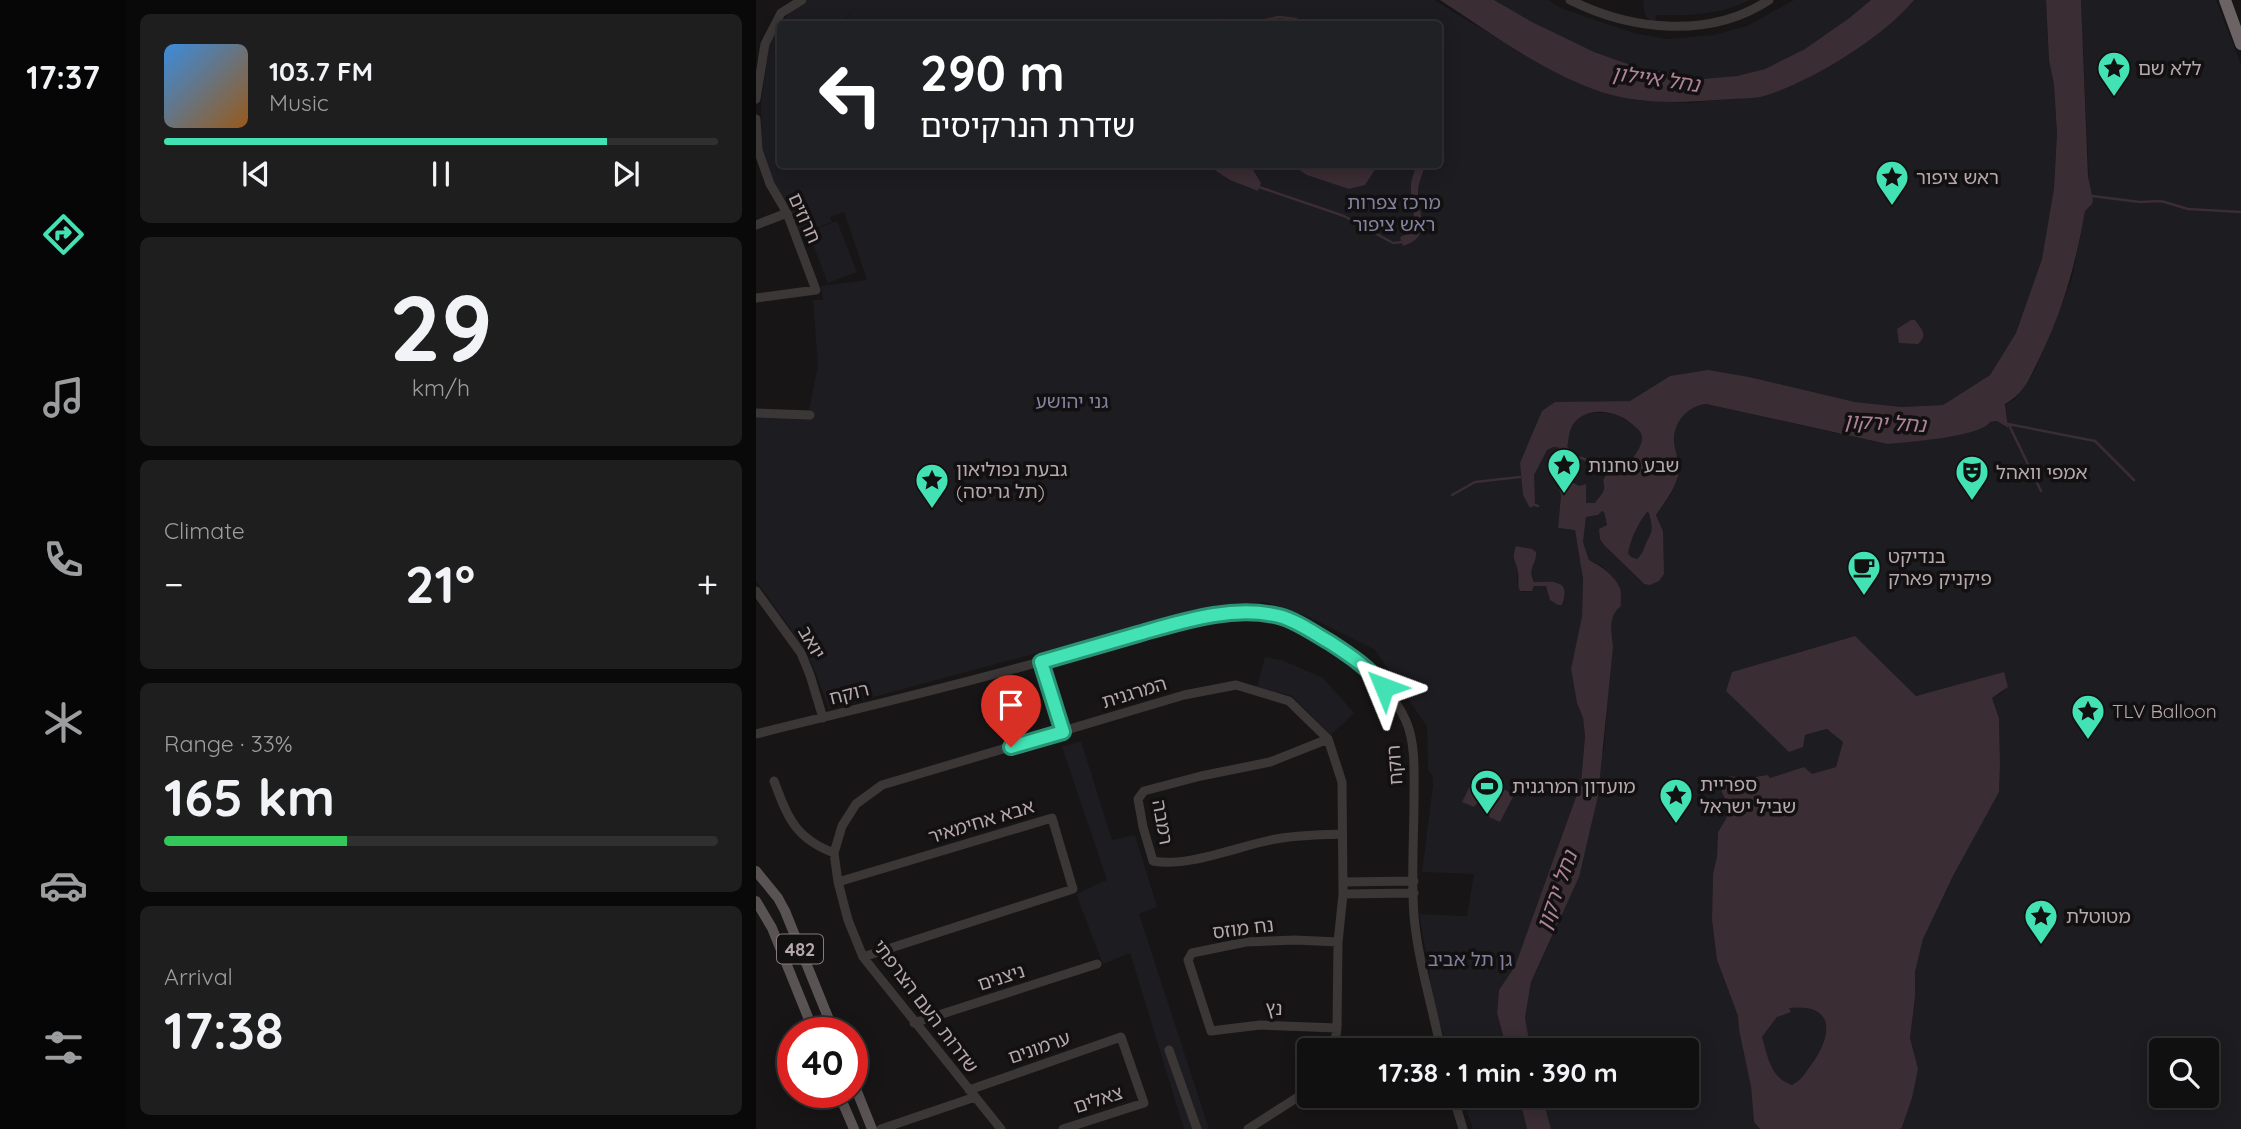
<!DOCTYPE html>
<meta charset="utf-8">
<style>
:root{--surface:#111010;--page:#1e1e1e;--text:#f1f3f6;--muted:#9c9d9f;--line:#303030;--accent:#42e2b4}
body{margin:0;font-family:Quicksand,"Noto Sans Hebrew",sans-serif;background:var(--page);color:var(--text);height:100vh;display:flex;flex-direction:column;font-size:26px;white-space:nowrap}
*{box-sizing:border-box;margin:0}
p{font-size:23px;color:var(--muted)}
.icon{flex:none;width:38px;height:38px;fill:none;stroke:currentColor;stroke-width:2;stroke-linecap:round;stroke-linejoin:round}
.map{position:relative;flex:1;overflow:hidden}
.side{display:flex;flex-direction:column;gap:14px;padding:14px;background:#090909;width:630px}
.side>*{flex:none}
.guide{position:absolute;left:21px;top:21px;width:665px;height:147px;border-radius:7px;box-shadow:0 4px 18px #0003,0 0 0 2px var(--line);background:#202124;color:#fff;overflow:hidden}
.tools{position:absolute;left:1393px;top:1038px;display:grid;gap:14px}
.tools a{display:grid;place-items:center;width:70px;height:70px;border-radius:7px;background:var(--surface);box-shadow:0 4px 18px #0003,0 0 0 2px var(--line);font-size:35px}
.speed{position:absolute;left:21px;top:1017px;display:flex;gap:14px;font-size:35px;font-weight:700;text-align:center}
.speed>*{display:grid;place-content:center;width:91px;height:91px;border-radius:50%;background:var(--surface);box-shadow:0 4px 18px #0003,0 0 0 2px var(--line);line-height:1}
.speed .limit{border:10px solid #d22;background:#fff;color:#111}
.pin{position:absolute;display:grid;place-items:center;width:60px;height:60px;color:#fff;margin:-72px -30px;border-radius:50% 50% 50% 0;rotate:-45deg;box-shadow:0 0 7px #0007}
.pin .icon{rotate:45deg}
.me{position:absolute;width:77px;margin:-38px;rotate:314deg;stroke-linejoin:round;filter:drop-shadow(0 0 5px #0008)}
.turn{display:flex;align-items:center;gap:24px;height:147px;padding:0 28px;font-size:32px}
.turn .icon{width:91px;height:91px;stroke-width:2.5}
.turn b{display:block;font-size:49px;line-height:60px}
.big{font-size:52px;font-weight:700;line-height:1.1}
.side .widget{flex:1;display:flex;flex-direction:column;justify-content:center;gap:10px;min-width:0;padding:0 24px;border-radius:10px;background:var(--page)}
.side .dial{align-items:center;gap:0}
.dial b{font-size:91px;line-height:1}
.song{display:flex;align-items:center;gap:21px}
.cover{width:84px;height:84px;border-radius:10px;background:linear-gradient(135deg,hsl(210 70% 55%),hsl(30 70% 35%))}
.played{height:7px;border-radius:4px;background:linear-gradient(90deg,var(--accent) 80%,var(--line) 80%)}
.keys{display:flex;justify-content:space-around;direction:ltr}
.heat{display:flex;justify-content:space-between;align-items:center;font-size:38px;direction:ltr}
.charge{height:10px;border-radius:5px;background:linear-gradient(90deg,#34c759 33%,var(--line) 0)}
.trip{position:absolute;left:541px;top:1038px;width:402px;height:70px;border-radius:7px;background:var(--surface);box-shadow:0 4px 18px #0003,0 0 0 2px var(--line);font-weight:700;line-height:70px;text-align:center}
main{display:flex;flex:1;min-height:0}
.tab-bar{display:flex;flex-direction:column;width:126px;justify-content:space-around;align-items:center;background:#070606;color:var(--muted)}
.tab-bar .icon{width:49px;height:49px}
.tab-bar .on{color:var(--accent)}
.tab-bar b{font-size:32px;color:var(--text)}
.map>svg:first-child{display:block}
.green{fill:#1d1c21;fill-rule:evenodd}
.water{fill:#3a2d33;fill-rule:evenodd}
.lines{fill:none;stroke-linecap:round;stroke-linejoin:round}
.stream{stroke:#3a2d33;stroke-width:2.5}
.minor{stroke:#3c3737;stroke-width:9}
.major{stroke:#5a5354;stroke-width:10}
.highway{stroke:#6c6365;stroke-width:12}
.route-casing{stroke:#2b9375;stroke-width:18}
.route{stroke:#42e2b4;stroke-width:12}
.labels{text-anchor:middle;dominant-baseline:central;stroke-width:7;stroke-linejoin:round;paint-order:stroke}
.shield{fill:#121010;stroke:#857a7d;stroke-width:2}
.shield-label{font-size:18px;font-weight:bold;fill:#b6a8ac}
.poi-label{font-size:19px;fill:#b6a8ac;stroke:#121010;text-anchor:start}
.park-label{font-size:19px;fill:#84819f;stroke:#121010}
.street-label{font-size:19px;fill:#b6a8ac;stroke:#121010}
.water-label{font-size:21px;font-style:italic;fill:#ae8297;stroke:#121010}
</style>
<main>
<nav class="tab-bar">
<b>17:37</b>
<svg class="icon on" aria-label="directions" viewBox="0 0 24 24"><path d="M12 3l9 9-9 9-9-9zM9 14v-3h6M13 9l2 2-2 2"/></svg>
<svg class="icon" aria-label="music" viewBox="0 0 24 24"><path d="M9 18V5l10-2v13"/><circle cx="6" cy="18" r="3"/><circle cx="16" cy="16" r="3"/></svg>
<svg class="icon" aria-label="phone" viewBox="0 0 24 24"><path d="M5 4h4l2 5-3 2q2 4 5 5l2-3 5 2v4C11 20 4 13 5 4z"/></svg>
<svg class="icon" aria-label="climate" viewBox="0 0 24 24"><path d="M12 3v18M4 7l16 10M4 17L20 7"/></svg>
<svg class="icon" aria-label="car" viewBox="0 0 24 24"><path d="M5 17H2v-5l4-1 3-4h7l3 4 3 1v5h-3M9 17h6M6 11h13"/><circle cx="7" cy="17" r="2"/><circle cx="17" cy="17" r="2"/></svg>
<svg class="icon" aria-label="filters" viewBox="0 0 24 24"><path d="M4 7h16M4 17h16"/><circle cx="9" cy="7" r="2"/><circle cx="15" cy="17" r="2"/></svg>
</nav>
<section class="side">
<div class="widget">
<div class="song"><i class="cover"></i><div><b>103.7 FM</b><p>Music</p></div></div>
<div class="played"></div>
<div class="keys"><svg class="icon" aria-label="previous" viewBox="0 0 24 24"><path d="M18 5L8 12l10 7zM5 5v14"/></svg><svg class="icon" aria-label="pause" viewBox="0 0 24 24"><path d="M8 5v14M16 5v14"/></svg><svg class="icon" aria-label="next" viewBox="0 0 24 24"><path d="M6 5l10 7-10 7zM19 5v14"/></svg></div>
</div>
<div class="widget dial"><b>29</b><p>km/h</p></div>
<div class="widget"><p>Climate</p>
<div class="heat"><a>−</a><b class="big">21°</b><a>+</a></div>
</div>
<div class="widget"><p>Range · 33%</p><b class="big">165 km</b><div class="charge"></div></div>
<div class="widget"><p>Arrival</p><b class="big">17:38</b></div>
</section>
<div class="map">
<svg width="1485" height="1129" viewBox="0 0 1485 1129">
<rect width="100%" height="100%" fill="#171515"/>
<path class="green" d="M52,0H678L782,63L844,91L880,100L933,103L973,99L1044,82L1104,46L1130,26L1158,0H1290L1293,60L1298,85L1301,133L1298,188L1286,259L1260,333L1234,375L1187,405L1146,407L1099,402L993,377L914,376L874,401H842L828,414C852,411 861,412 880,427C885,431 887,434 886,441C884,452 872,466 864,473L851,465L840,471L845,473L849,472L850,474L847,481C852,495 845,493 839,503L830,504L823,486L818,481L800,483L805,495L802,528L819,530L827,579L826,616L815,669L821,703L827,718L829,736L825,783L759,966L743,990L741,1013L751,1050H692L675,993L673,969L663,914L711,916L718,874L666,872L677,784V777L672,770L671,727L619,650L551,616L508,602L437,611L73,709L57,666L32,625L0,581V413L53,411L62,365L57,300H67L65,286L111,280L88,212L74,217L76,222L42,235L15,182L6,150L5,104L13,46L25,22L35,11ZM98,9L85,24H682V164H24V24H83ZM779,560L775,569L778,582H801L809,592L807,605H804L793,597L792,588L790,586H778L776,591L766,592L761,583L762,570Z
M738,0H792L807,9L878,33L910,39L957,35L991,26L1038,0H1115C1083,27 1048,55 1008,69C919,100 813,45 738,0Z
M887,0H994C964,15 933,16 900,15L899,22C888,20 888,10 887,0Z
M1325,0H1460L1485,64V1129H1144L1156,1098L1161,1069L1154,1038L1159,997V972L1167,939L1197,876L1243,792L1244,765L1243,718L1236,698L1247,692L1252,686L1247,673L1160,696L1099,636L976,672L971,691L1049,735L1072,729L1087,742L1080,767L1056,775L1048,768L1014,778L1012,775L992,778L973,776L967,797L972,807L970,819L962,832L961,856L957,874L956,920L961,960L982,1016L983,1030L995,1087L998,1122L1004,1129H795L786,1096H931V1050H775L769,1019L775,982L801,927L848,748L852,691L857,647L855,626L857,613L863,604L865,594L864,588L846,566L833,560L827,542L830,517L839,516L846,511L848,512L851,525L845,531L848,545L887,584L907,531L900,515C909,503 921,487 923,471C924,460 917,448 918,437C920,419 933,406 950,404L1080,433L1241,421L1251,428L1250,404L1259,399L1277,374L1292,340L1316,278L1329,211L1334,206ZM1405,1050H1451V1096H1405Z
M81,221L101,272L72,283L52,232Z
M891,512L893,513C896,528 898,529 890,543C887,549 887,553 881,559L875,557L872,553C875,538 882,524 891,512Z
M509,657L526,660L567,678L598,713L575,735L536,696L501,687Z
M325,741L356,840L379,835L401,907L383,914L453,1129H428L374,953L347,964L320,894L351,880L306,747Z
M1033,1008C1081,1001 1076,1036 1055,1065C1048,1074 1046,1080 1036,1085C1014,1078 1012,1056 1006,1037L1021,1017Z
M706,1096H763L771,1129H717Z"/>
<path class="water" d="M684,0H738L776,22L838,52L880,67L945,79L981,76L1009,69L1049,49L1092,19L1115,0H1158C1128,37 1053,83 1008,96C998,99 986,98 976,99C931,102 889,106 845,92C786,72 735,33 684,0Z
M1290,0H1325L1332,176L1337,200L1336,204L1329,211C1320,263 1307,310 1284,357C1275,375 1269,393 1249,404L1252,428L1241,421L1234,422C1224,437 1152,442 1132,444L950,404C933,406 920,419 918,437C917,448 924,460 923,471C921,487 908,503 900,515L907,531L908,574L903,581L894,585L888,584L848,545L844,539L843,529L851,525L848,512L846,511L842,515L830,517L827,542L833,560C845,566 858,575 864,588C866,594 864,600 865,606C851,617 856,632 857,647L842,796L823,877L775,982L769,1018L775,1050H751L741,1013L743,990L759,966L825,783L829,736L827,718L821,703L815,669L826,616L827,579L819,530L802,528L805,495L800,482C812,480 813,479 823,486L830,484V503H839C844,494 851,493 847,481L850,474L847,471L841,474L840,471L851,465L856,467L861,473H864C872,465 887,448 886,437C885,430 881,429 876,424C862,411 832,405 818,423C812,431 813,440 811,448L797,447L791,450L778,475L779,505L774,508L767,495L764,463L786,411L799,402L874,401L914,376L952,370L993,377L1099,402L1146,407L1187,405L1234,375L1260,333L1286,259L1298,188L1301,133L1298,85L1293,60ZM891,512L893,513C896,528 898,529 890,543C887,550 887,553 881,559L875,557L872,553C875,538 882,524 891,512Z
M451,165H473L479,170H490L494,165L505,183L502,191L474,180Z
M536,165L622,164V165L609,185L593,189L551,175Z
M660,165H669C667,174 662,182 662,192C662,215 677,236 647,246L644,237C668,228 653,204 655,186C655,179 659,172 660,165Z
M1155,320H1159C1165,329 1173,335 1162,344L1143,343L1141,329Z
M760,546L776,549L780,552C781,565 771,567 778,582C796,582 816,578 806,605H802L794,600L790,586H778L776,591H764C761,584 763,579 762,572C760,560 755,560 760,546Z
M1099,636L1160,696L1248,672L1252,687L1236,698L1243,718L1244,765L1243,792L1197,876L1167,939L1159,972V997L1154,1038L1162,1069L1156,1098L1146,1127L1144,1129H1004L998,1122L995,1087L983,1030L982,1016L961,960L956,920L957,874L961,856L962,832L970,819L972,807L964,787L973,776L992,778L1012,775L1014,778L1048,767L1056,774L1080,767L1087,742L1071,729L1049,735L1047,747L1033,752L970,691L976,672ZM1033,1008C1081,1003 1076,1036 1055,1065C1048,1074 1046,1080 1036,1085C1014,1078 1012,1056 1006,1037L1021,1017L1035,1012Z
M735,782L758,795L744,822L733,817L734,807L732,798L727,796L718,807L706,802L715,784Z
M763,1096H786L795,1129H771Z"/>
<g class="lines">
<path class="stream" d="M448,24L464,20L500,22L523,17L539,19L553,24
M503,187L588,216L637,243L646,242
M1336,196L1384,202L1405,201L1432,209L1485,212
M1252,424L1339,441L1378,480
M1253,425L1285,491
M811,448L816,457L826,458L845,467
M803,456L804,448
M696,495L719,482L764,477
M779,505L782,506"/>
<path class="minor" d="M814,0C876,31 954,39 1013,0
M0,99L9,44L25,13L46,0
M0,119L2,150L14,184L31,213L60,290L0,298
M0,225L31,213
M0,413L54,415
M0,591L45,653L54,675L67,718
M285,662L307,732
M0,734C95,710 192,688 287,661C321,652 354,642 388,632C426,622 468,608 507,614C559,621 629,673 650,721C660,744 658,775 658,799C658,838 655,877 658,916C662,961 676,1005 685,1050
M572,739L514,762L445,776L388,791L382,799L387,827L397,861C432,868 485,845 520,839C541,835 564,835 586,834
M18,781C32,818 39,838 78,853
M82,882L296,818L317,889L107,957
M587,882L658,881
M587,894L658,893
M158,1023L341,964
M581,1028L504,1025L455,1031L432,960L436,953L490,942L539,940L582,942
M413,1050L441,1129
M213,1090L365,1037L388,1103L307,1129
M697,1096L707,1129
M125,1129L219,1097
M245,1129L107,957L92,920L82,882L78,853L86,826L100,804L126,785L428,695L480,685L533,701L572,739L586,782L587,894L582,942L581,1028L578,1050
M492,1129L553,1090"/>
<path class="major" d="M0,871L22,898L29,911L78,1032
M0,901L16,928L58,1032
M96,1079L116,1129
M82,1092L98,1129"/>
<path class="highway" d="M1469,0L1485,44"/>
</g>
<g class="lines">
<defs>
<path id="route" d="M255,747L307,732L285,662C317,653 350,643 382,634C428,621 476,605 523,616C542,621 559,634 575,643C595,656 614,669 628,687"/>
</defs>
<use href="#route" class="route-casing"/>
<use href="#route" class="route"/>
</g>
<defs>
<symbol id="sight-pin" viewBox="-11 -11 22 30"><path d="M0 17L-7.5 6A9.5 9.5 0 1 1 7.5 6Z" fill="#42e2b4" stroke="#121010"/><path d="M0-6L1.8-2.2L6-1.7L2.9 1.2L3.7 5.4L0 3.3L-3.7 5.4L-2.9 1.2L-6-1.7L-1.8-2.2Z" fill="#111"/></symbol>
<symbol id="theatre-pin" viewBox="-11 -11 22 30"><path d="M0 17L-7.5 6A9.5 9.5 0 1 1 7.5 6Z" fill="#42e2b4" stroke="#121010"/><path d="M-5-5.5Q0-4 5-5.5V0Q5 5 0 6Q-5 5-5 0ZM-3.3-2.5H-1v1.5H-3.3ZM1-2.5H3.3v1.5H1ZM-2.8 1Q0 5.5 2.8 1Z" fill="#111"/></symbol>
<symbol id="cafe-pin" viewBox="-11 -11 22 30"><path d="M0 17L-7.5 6A9.5 9.5 0 1 1 7.5 6Z" fill="#42e2b4" stroke="#121010"/><path d="M-5.5-4.5H6V0H3Q3 3.5 0 3.5H-2.5Q-5.5 3.5-5.5 0ZM3-3.2v2h1.7v-2ZM-6 4.5H4V6H-6Z" fill="#111"/></symbol>
<symbol id="stadium-pin" viewBox="-11 -11 22 30"><path d="M0 17L-7.5 6A9.5 9.5 0 1 1 7.5 6Z" fill="#42e2b4" stroke="#121010"/><path d="M0-5a6.5 5 0 1 0 0 10a6.5 5 0 1 0 0-10ZM-3.5-1.8h7v3.6h-7Z" fill="#111"/></symbol>
</defs>
<g fill-rule="evenodd">
<use href="#sight-pin" x="1339" y="49" width="38" height="52"/>
<use href="#sight-pin" x="1117" y="158" width="38" height="52"/>
<use href="#sight-pin" x="789" y="446" width="38" height="52"/>
<use href="#theatre-pin" x="1197" y="453" width="38" height="52"/>
<use href="#sight-pin" x="157" y="461" width="38" height="52"/>
<use href="#cafe-pin" x="1089" y="548" width="38" height="52"/>
<use href="#sight-pin" x="1313" y="692" width="38" height="52"/>
<use href="#stadium-pin" x="712" y="767" width="38" height="52"/>
<use href="#sight-pin" x="901" y="776" width="38" height="52"/>
<use href="#sight-pin" x="1266" y="897" width="38" height="52"/>
</g>
<g class="labels">
<rect class="shield" x="21" y="934.5" width="46" height="29" rx="5"/>
<g class="shield-label">
<text x="44" y="949">482</text>
</g>
<g class="poi-label">
<text x="1382" y="68">ללא שם</text>
<text x="1160" y="177">ראש ציפור</text>
<text x="832" y="465">שבע טחנות</text>
<text x="200" y="469">גבעת נפוליאון<tspan x="200" dy="22">(תל גריסה)</tspan></text>
<text x="1240" y="472">אמפי וואהל</text>
<text x="1132" y="556">בנדיקט<tspan x="1132" dy="22">פיקניק פארק</tspan></text>
<text x="1356" y="711">TLV Balloon</text>
<text x="944" y="784">ספריית<tspan x="944" dy="22">שביל ישראל</tspan></text>
<text x="756" y="786">מועדון המרגנית</text>
<text x="1310" y="916">מטוטלת</text>
</g>
<g class="park-label">
<text x="638" y="202">מרכז צפרות<tspan x="638" dy="22">ראש ציפור</tspan></text>
<text x="316" y="401">גני יהושע</text>
<text x="714" y="959">גן תל אביב</text>
</g>
<g class="street-label">
<text transform="translate(49 218) rotate(66)">חרוזים</text>
<text transform="translate(56 642) rotate(60)">יואב</text>
<text transform="translate(378 692) rotate(-17)">המרגנית</text>
<text transform="translate(93 693) rotate(-14)">רוקח</text>
<text transform="translate(638 765) rotate(-94)">רוקח</text>
<text transform="translate(225 821) rotate(-17)">אבא אחימאיר</text>
<text transform="translate(407 822) rotate(80)">רמבה</text>
<text transform="translate(487 928) rotate(-7)">נח מוזס</text>
<text transform="translate(245 977) rotate(-18)">ניצנים</text>
<text transform="translate(170 1006) rotate(53)">שדרות העם הצרפתי</text>
<text transform="translate(518 1008) rotate(1)">נץ</text>
<text transform="translate(283 1047) rotate(-19)">ערמונים</text>
<text transform="translate(342 1099) rotate(-18)">צאלים</text>
</g>
<g class="water-label">
<text transform="translate(900 78) rotate(8)">נחל איילון</text>
<text transform="translate(1129 422) rotate(3)">נחל ירקון</text>
<text transform="translate(800 890) rotate(-70)">נחל ירקון</text>
</g>
</g>
</svg>
<div class="tools">
<a><svg class="icon" aria-label="search" viewBox="0 0 24 24"><circle cx="10" cy="10" r="6"/><path d="M15 15l6 6"/></svg></a>
</div>
<div class="speed"><div class="limit">40</div></div>
<div class="pin" style="left:255px;top:747px;background:#d93025"><svg class="icon" aria-label="arrive" viewBox="0 0 24 24"><path d="M6 21V4h12l-3 4 3 4H6"/></svg></div>
<svg class="me" style="left:628px;top:687px" viewBox="-20 -20 40 40"><path d="M0-17L14 15 0 8-14 15z" fill="#42e2b4" stroke="#fff" stroke-width="4"/></svg>
<div class="trip">17:38 · 1 min · 390 m</div>
<div class="guide">
<div class="turn"><svg class="icon" aria-label="left" viewBox="0 0 24 24"><path d="M17 20v-9H6M10 6l-5 5 5 5"/></svg><div><b>290 m</b>שדרת הנרקיסים</div></div>
</div>
</div>
</main>
